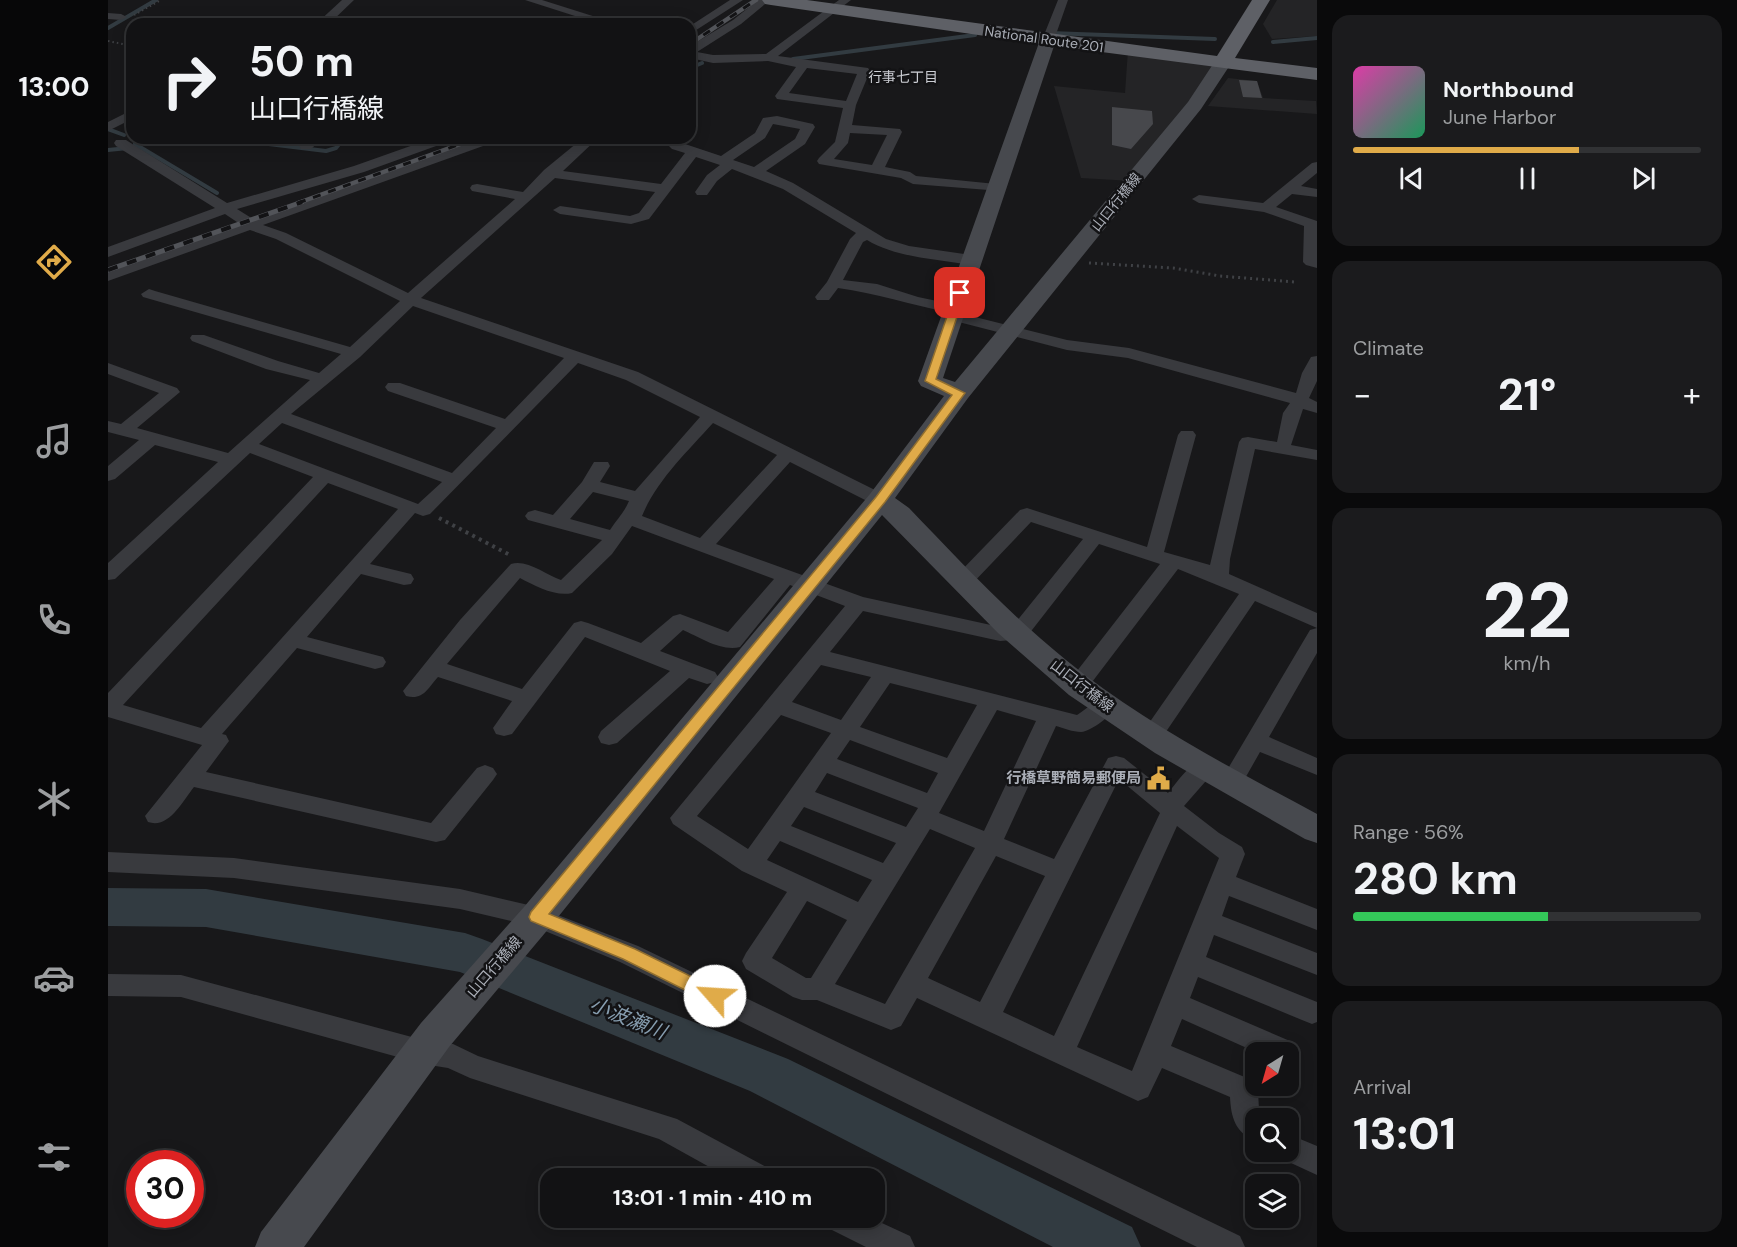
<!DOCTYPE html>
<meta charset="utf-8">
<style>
:root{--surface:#121214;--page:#1b1b1d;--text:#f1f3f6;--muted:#9c9ea0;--line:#313234;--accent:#e0ab49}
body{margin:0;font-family:"DM Sans","Noto Sans JP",sans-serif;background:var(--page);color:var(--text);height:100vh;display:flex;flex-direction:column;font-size:22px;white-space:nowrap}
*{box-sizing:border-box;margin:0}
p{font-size:20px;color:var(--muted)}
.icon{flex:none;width:33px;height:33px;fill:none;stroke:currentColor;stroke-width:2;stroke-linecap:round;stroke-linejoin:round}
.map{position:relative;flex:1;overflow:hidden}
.sheet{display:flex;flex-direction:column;gap:15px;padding:15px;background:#0a0a0b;width:420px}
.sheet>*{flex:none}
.guide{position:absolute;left:18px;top:18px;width:570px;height:126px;border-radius:18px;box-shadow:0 3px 15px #0003,0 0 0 2px var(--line);background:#121214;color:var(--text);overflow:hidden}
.needle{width:39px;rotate:217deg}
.controls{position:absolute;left:1137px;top:1042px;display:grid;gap:12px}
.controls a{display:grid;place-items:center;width:54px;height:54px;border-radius:12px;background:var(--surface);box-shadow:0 3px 15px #0003,0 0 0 2px var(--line);font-size:30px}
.speed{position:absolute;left:18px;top:1150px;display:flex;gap:12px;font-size:30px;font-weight:700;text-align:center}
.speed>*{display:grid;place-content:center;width:78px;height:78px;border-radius:50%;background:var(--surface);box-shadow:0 3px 15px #0003,0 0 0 2px var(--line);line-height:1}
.speed .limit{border:9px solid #d22;background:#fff;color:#111}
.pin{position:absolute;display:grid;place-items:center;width:51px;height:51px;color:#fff;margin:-26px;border-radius:12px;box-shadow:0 3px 9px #0006}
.me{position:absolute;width:66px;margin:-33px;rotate:296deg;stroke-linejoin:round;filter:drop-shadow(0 0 4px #0008)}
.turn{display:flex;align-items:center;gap:21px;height:126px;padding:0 24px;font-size:27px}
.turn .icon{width:78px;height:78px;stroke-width:2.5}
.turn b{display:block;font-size:42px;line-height:51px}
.big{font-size:45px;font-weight:700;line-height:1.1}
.sheet .tile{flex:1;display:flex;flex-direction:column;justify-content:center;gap:9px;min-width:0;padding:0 21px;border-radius:18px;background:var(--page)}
.sheet .dial{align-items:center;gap:0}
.dial b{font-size:78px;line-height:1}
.song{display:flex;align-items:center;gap:18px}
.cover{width:72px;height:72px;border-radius:9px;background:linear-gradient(135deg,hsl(320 70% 55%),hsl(150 70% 35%))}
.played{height:6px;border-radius:3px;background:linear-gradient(90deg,var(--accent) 65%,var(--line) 65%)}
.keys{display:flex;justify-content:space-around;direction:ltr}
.heat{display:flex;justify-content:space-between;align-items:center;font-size:33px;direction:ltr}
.charge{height:9px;border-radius:4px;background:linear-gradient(90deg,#34c759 56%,var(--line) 0)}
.trip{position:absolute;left:432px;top:1168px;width:345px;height:60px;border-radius:18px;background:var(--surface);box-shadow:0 3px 15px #0003,0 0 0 2px var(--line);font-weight:700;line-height:60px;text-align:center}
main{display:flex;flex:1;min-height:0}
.tabs{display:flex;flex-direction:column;width:108px;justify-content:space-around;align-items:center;background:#070708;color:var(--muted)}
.tabs .icon{width:42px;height:42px}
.tabs .on{color:var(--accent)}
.tabs b{font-size:27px;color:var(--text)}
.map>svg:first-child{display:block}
.built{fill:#242426}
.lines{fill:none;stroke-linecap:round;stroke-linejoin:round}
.stream{stroke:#323b41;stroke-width:4}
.river{fill:#323b41;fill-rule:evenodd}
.building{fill:#47484c}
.path-far2{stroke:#3f4145;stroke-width:2;stroke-dasharray:1.5 3;stroke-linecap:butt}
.path-far1{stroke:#3f4145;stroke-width:3;stroke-dasharray:2 4;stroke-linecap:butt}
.path{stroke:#3f4145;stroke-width:4;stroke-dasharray:3 4.5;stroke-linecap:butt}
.minor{fill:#393a3e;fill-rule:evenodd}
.secondary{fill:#47494e;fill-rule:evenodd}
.trunk{fill:#5e6066;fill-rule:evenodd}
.rail-far1-casing{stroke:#525459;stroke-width:4.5}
.rail-casing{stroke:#525459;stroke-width:5}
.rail-far1{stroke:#131315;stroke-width:3;stroke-dasharray:8;stroke-linecap:butt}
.rail{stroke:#131315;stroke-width:4;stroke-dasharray:10;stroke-linecap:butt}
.route{fill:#e0ab49;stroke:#926f2f;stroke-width:1.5}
.labels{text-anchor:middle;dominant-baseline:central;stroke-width:5;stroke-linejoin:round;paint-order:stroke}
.far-street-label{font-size:14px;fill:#abafb8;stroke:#131315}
.far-neighbourhood-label{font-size:14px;fill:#ccced4;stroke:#131315}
.street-label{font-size:15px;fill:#abafb8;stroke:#131315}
.poi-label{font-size:15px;font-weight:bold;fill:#abafb8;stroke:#131315;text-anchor:end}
.near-water-label{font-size:20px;font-style:italic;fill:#869daf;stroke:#131315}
</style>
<main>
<nav class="tabs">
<b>13:00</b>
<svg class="icon on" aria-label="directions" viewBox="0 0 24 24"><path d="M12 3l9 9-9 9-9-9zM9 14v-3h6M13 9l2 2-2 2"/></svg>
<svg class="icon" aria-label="music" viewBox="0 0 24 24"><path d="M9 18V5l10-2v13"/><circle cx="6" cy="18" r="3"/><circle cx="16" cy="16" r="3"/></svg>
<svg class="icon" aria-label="phone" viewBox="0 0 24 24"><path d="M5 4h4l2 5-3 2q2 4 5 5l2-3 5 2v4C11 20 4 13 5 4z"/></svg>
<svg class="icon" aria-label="climate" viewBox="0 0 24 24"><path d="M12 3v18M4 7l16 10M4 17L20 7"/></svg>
<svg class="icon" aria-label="car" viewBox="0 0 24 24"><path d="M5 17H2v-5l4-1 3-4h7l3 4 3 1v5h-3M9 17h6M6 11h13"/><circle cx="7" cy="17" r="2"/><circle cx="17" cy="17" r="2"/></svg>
<svg class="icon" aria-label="filters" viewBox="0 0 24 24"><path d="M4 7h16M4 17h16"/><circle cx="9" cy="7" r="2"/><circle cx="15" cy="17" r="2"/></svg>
</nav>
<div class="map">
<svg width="1209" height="1247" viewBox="0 0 1209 1247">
<rect width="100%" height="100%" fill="#18181a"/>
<path class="built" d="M1169,0H1209V36L1164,39L1155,24Z
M1020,50L1115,62L1024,181L973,178L946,86L1017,93Z
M1120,78L1149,81L1155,98L1208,101L1209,114L1100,106Z"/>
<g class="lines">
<path class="stream" d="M0,28L48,0
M942,33L1107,39
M1165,42L1209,38
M685,59L867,35
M582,68L594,63
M0,129L16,135
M111,138L218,151L228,148L236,138
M27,143L50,138
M27,144L109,193
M0,150L20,148"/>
<path class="river" d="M0,888L98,889L357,933L374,939L680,1059L1024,1227L1033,1247H945L642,1091L352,972L98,927L0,926Z"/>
</g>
<path class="building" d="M1131,80L1149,81L1154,98L1135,97Z
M1004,107L1044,111L1045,124L1023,149L1004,145Z"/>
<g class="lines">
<path class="path-far2" d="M26,15L53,0
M0,41L24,46
M127,138L183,144"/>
<path class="path-far1" d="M981,263L1065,268L1112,276L1187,282"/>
<path class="path" d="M331,518L402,555"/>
<path class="minor" d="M234,0H246L221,24H208Z
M417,0H434L510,24H492Z
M622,0H635L582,34V26Z
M650,0H662L633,24L589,52L605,55L658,54L731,0H743L670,56L760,68L762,71L748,105L744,125L792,129L794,132L777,167L802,172L808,176L888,184L895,188L893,191L805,184L793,178L711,164L709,161L711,158L727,142L735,108L669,99L667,96L688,67L660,61L605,63L582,58V46L625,20ZM699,68L749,74L738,101L681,93ZM742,133L779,135L764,165L726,159L740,143Z
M950,0H960L946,40L940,43L936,42L934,40Z
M0,13L13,14L19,17L13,20L0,19Z
M24,110V119L0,131V122Z
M669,116L705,124L707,127L697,144L658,171L685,183L778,239L801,246L863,255L871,260L863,265C829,259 789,258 759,240L755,242L735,280L769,284L810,297L853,306L855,309L851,313L959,340L1021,348L1188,393L1194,373L1203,357L1209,356V381L1201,398L1209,402V413L1195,409L1183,445L1209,450V460L1147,449L1122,559L1121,574L1209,613V628L1147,601L1051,742L1043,744L1035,742L1032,736L1131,594L1070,569L978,690L970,693L962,690L959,685L962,680L1052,564L991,544L917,639L892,641L755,611L722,652L969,715C981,707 991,696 1006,700L1009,706C1004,715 984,731 973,732C965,732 955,728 948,726L896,839L946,859L1000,758L1008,756L1016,758L1060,793C1072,779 1085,756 1104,762L1108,768L1104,774L1076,806L1111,833L1134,847L1137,854L1128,877L1209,909V930L1121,896L1114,916L1209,953V975L1106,935L1098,957L1209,1002V1022L1204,1024L1194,1020L1090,977L1082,998L1189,1044L1193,1053L1189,1062L1180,1065V1053H1150L1074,1019L1063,1046L1146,1081L1150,1090L1151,1110L1158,1119H1148V1141C1127,1133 1123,1117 1122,1097L1054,1068L1040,1097L1030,1101L809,998L793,1026L783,1030L709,1000H694L685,997L638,969L634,961L638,953L679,892L634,871L565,824L562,818L737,606L682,585L632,647C614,652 591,637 575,630L552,651L607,672L610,677L607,682L599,684L581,678L509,743L501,745L493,743L490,737L493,731L562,671L477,637L404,734L396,736L388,734L385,728L404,701L330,677C320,688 315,701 298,696L295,691L352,620L403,564C419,559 438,575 453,580L494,540L420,520L417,516L420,512L427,510L445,515L474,482L486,462H500L502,466L492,482L527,491L592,417L518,380L470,363L322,514L315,516L307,513L262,564L303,574L306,579L303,584L296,585L253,574L199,637L275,657L278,662L275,667L267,669L189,648L114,734L118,735L121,741L98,772L323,823L369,768L377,765L385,768L389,774L385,780L337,840L328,842L86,787C74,802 61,829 40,822L37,816L94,745L0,717V693L205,477L142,453L7,579L0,580V563L110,462L47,445L7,479L0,481V466L31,440L0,432V421L13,424L51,393L0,374V363L69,388L72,392L29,428L120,453L202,380L158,369L84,341L82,338L84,335H96L170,361L211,373L233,354L35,297L33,294L41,289L47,291L242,347L292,301L168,239L142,230L0,281V271L132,224L117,214L0,257V247L107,208L8,146L6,143L8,140H18L119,203L246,166L325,138H344L342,141L256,172L129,209L145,219L371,138H391L389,141L155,225L178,233L300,293L407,199L364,191L362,188L364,185L369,184L415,192L436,170L475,138H490L455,171L553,184L577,153L564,149L553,138H568L574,143L613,156L647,133L655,118ZM665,124L692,129L687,139L646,167L625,160L657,138ZM588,157L612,165L599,175L587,192L589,195H599L609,181L624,169L675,189L748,233L742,239L719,282L707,297L709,300H721L730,288C768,293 803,305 840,312L837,316L839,319L959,350L1020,358L1182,403L1175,413L1169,442L1140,437L1134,438L1131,442L1102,565L1056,552L1088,435L1085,431H1073L1070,435L1039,547L919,508L912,510L848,576L845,581L848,586L855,587L862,586L923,522L975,539L904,627H892L755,597L608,544L682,462L765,504H779L782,500L779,496L530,372L313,298L447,178L547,192L531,213L522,216L452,206L445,210L452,214L523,224L541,219ZM305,306L456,358L397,419L292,383H280L277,387L280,391L388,428L344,473L183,414L252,357ZM174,423L334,482L310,504L151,444ZM605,423L669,455L592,538L534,516C549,480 579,452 605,423ZM220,483L290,509L93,728L15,705ZM485,492L521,501C516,513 509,519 502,530L462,519ZM524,526L666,579L620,632L572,614L565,616L533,643L480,623L473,621L466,623L414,689L339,664L412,578C427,586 448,597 464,593L504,554ZM713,665L763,677L733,720L684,702ZM782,683L869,705L839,758L752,727ZM889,710L928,721L876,831L831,813ZM673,715L723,733L640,849L589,816ZM742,740L830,773L819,793L729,759ZM719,773L810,808L798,827L707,792ZM1011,779L1052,813L946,1036L895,1012ZM696,807L788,843L775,863L683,826ZM1069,826L1111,858L1024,1071L969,1047ZM822,829L867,848L777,1004L727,984ZM672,841L764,880L750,902L659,860ZM888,856L937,876L872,1002L820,978ZM699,901L739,920L703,978H698L664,958Z
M200,138H215L203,149H193L191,146Z
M1209,162V173L1193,186L1209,189V197L1184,194L1168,207L1209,221V268L1198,265L1195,262L1196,226L1156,212L1091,203L1084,199L1091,195L1155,203L1204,163Z
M1209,628V653L1161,737L1209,758V775L1152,752L1131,789L1123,792L1115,789L1111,783L1115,777L1202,630Z
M0,852L126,858L352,889L429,907L530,946L1132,1236L1137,1247H1089L512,962L425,926L352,909L126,878L0,872Z
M0,974L73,975L315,1040L345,1044L370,1056L569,1119L662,1169L666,1179H623L551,1139L362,1078L340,1068L315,1064L73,997L0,996Z
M1180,1134L1209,1146V1175L1170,1157L1168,1152H1180Z
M716,1218H763L802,1236L807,1247H758L720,1228Z"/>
<path class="secondary" d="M940,35L948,40L835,378L847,382L1080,102L1109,58H1121L1124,62L1093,109L860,398L787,498L801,508C851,560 901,614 958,660C1034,722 1123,768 1209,814V843L1197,839L1047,753L961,695L890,633L774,515L442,927L341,1047L196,1247H147L153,1232L313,1023L416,907L762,494L836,396L813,386L810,381L932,40Z"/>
<path class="trunk" d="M654,0H699L1109,56L1144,0H1162L1127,58L1209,68V80L940,45L663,5L657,4Z"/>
<defs>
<path id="rail-far1" d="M582,44L648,0
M190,203L369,138"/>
<path id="rail" d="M0,270L194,202"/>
</defs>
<use href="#rail-far1" class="rail-far1-casing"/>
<use href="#rail" class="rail-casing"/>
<use href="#rail-far1" class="rail-far1"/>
<use href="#rail" class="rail"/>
</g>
<path class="route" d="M852,290L857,293L828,379L857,393L777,502L441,914L527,949L613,991L616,996L613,1002L607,1004L601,1002L515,959L423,921L421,917L423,912L768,497L844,395L817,381L847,293Z"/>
<defs>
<symbol id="civic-bare" viewBox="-9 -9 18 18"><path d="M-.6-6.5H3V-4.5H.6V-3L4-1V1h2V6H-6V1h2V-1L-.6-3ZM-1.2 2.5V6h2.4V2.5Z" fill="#e0ab49" stroke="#131315" stroke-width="2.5" paint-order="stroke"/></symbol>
</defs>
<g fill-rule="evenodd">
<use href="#civic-bare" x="1034" y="762" width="33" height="33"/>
</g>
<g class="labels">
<g class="far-street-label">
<text transform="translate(936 39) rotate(8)">National Route 201</text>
<text transform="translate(1008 202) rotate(-51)">山口行橋線</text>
</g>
<g class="far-neighbourhood-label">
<text x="795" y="77">行事七丁目</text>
</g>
<g class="street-label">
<text transform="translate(974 686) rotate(38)">山口行橋線</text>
<text transform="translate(386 967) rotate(-49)">山口行橋線</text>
</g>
<g class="poi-label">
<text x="1033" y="778">行橋草野簡易郵便局</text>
</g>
<g class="near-water-label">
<text transform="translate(520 1018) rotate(22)">小波瀬川</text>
</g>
</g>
</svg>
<div class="controls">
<a><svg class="needle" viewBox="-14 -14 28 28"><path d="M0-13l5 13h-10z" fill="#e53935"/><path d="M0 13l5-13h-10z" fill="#9c9ea0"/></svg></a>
<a><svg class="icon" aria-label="search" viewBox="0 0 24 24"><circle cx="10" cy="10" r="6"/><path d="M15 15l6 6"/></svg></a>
<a><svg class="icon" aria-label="layers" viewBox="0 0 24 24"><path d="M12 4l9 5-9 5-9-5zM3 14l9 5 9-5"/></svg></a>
</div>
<div class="speed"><div class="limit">30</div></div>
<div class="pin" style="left:852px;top:293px;background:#d93025"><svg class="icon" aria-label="arrive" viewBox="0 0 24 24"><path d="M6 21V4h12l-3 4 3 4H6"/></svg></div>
<svg class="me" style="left:607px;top:996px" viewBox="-20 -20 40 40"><circle r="19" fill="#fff"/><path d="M0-13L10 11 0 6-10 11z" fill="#e0ab49"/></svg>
<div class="trip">13:01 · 1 min · 410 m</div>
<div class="guide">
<div class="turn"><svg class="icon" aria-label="right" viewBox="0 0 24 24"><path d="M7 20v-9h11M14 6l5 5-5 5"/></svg><div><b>50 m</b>山口行橋線</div></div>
</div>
</div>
<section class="sheet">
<div class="tile">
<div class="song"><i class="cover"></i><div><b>Northbound</b><p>June Harbor</p></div></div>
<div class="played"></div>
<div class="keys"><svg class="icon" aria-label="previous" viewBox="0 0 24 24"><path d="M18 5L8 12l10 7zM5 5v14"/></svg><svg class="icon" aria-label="pause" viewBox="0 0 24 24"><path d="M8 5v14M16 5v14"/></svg><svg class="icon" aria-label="next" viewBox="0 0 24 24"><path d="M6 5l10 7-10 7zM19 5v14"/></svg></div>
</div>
<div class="tile"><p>Climate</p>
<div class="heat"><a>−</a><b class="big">21°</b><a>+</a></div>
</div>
<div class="tile dial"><b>22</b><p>km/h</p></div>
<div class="tile"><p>Range · 56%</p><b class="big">280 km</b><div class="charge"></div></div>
<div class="tile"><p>Arrival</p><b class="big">13:01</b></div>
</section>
</main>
